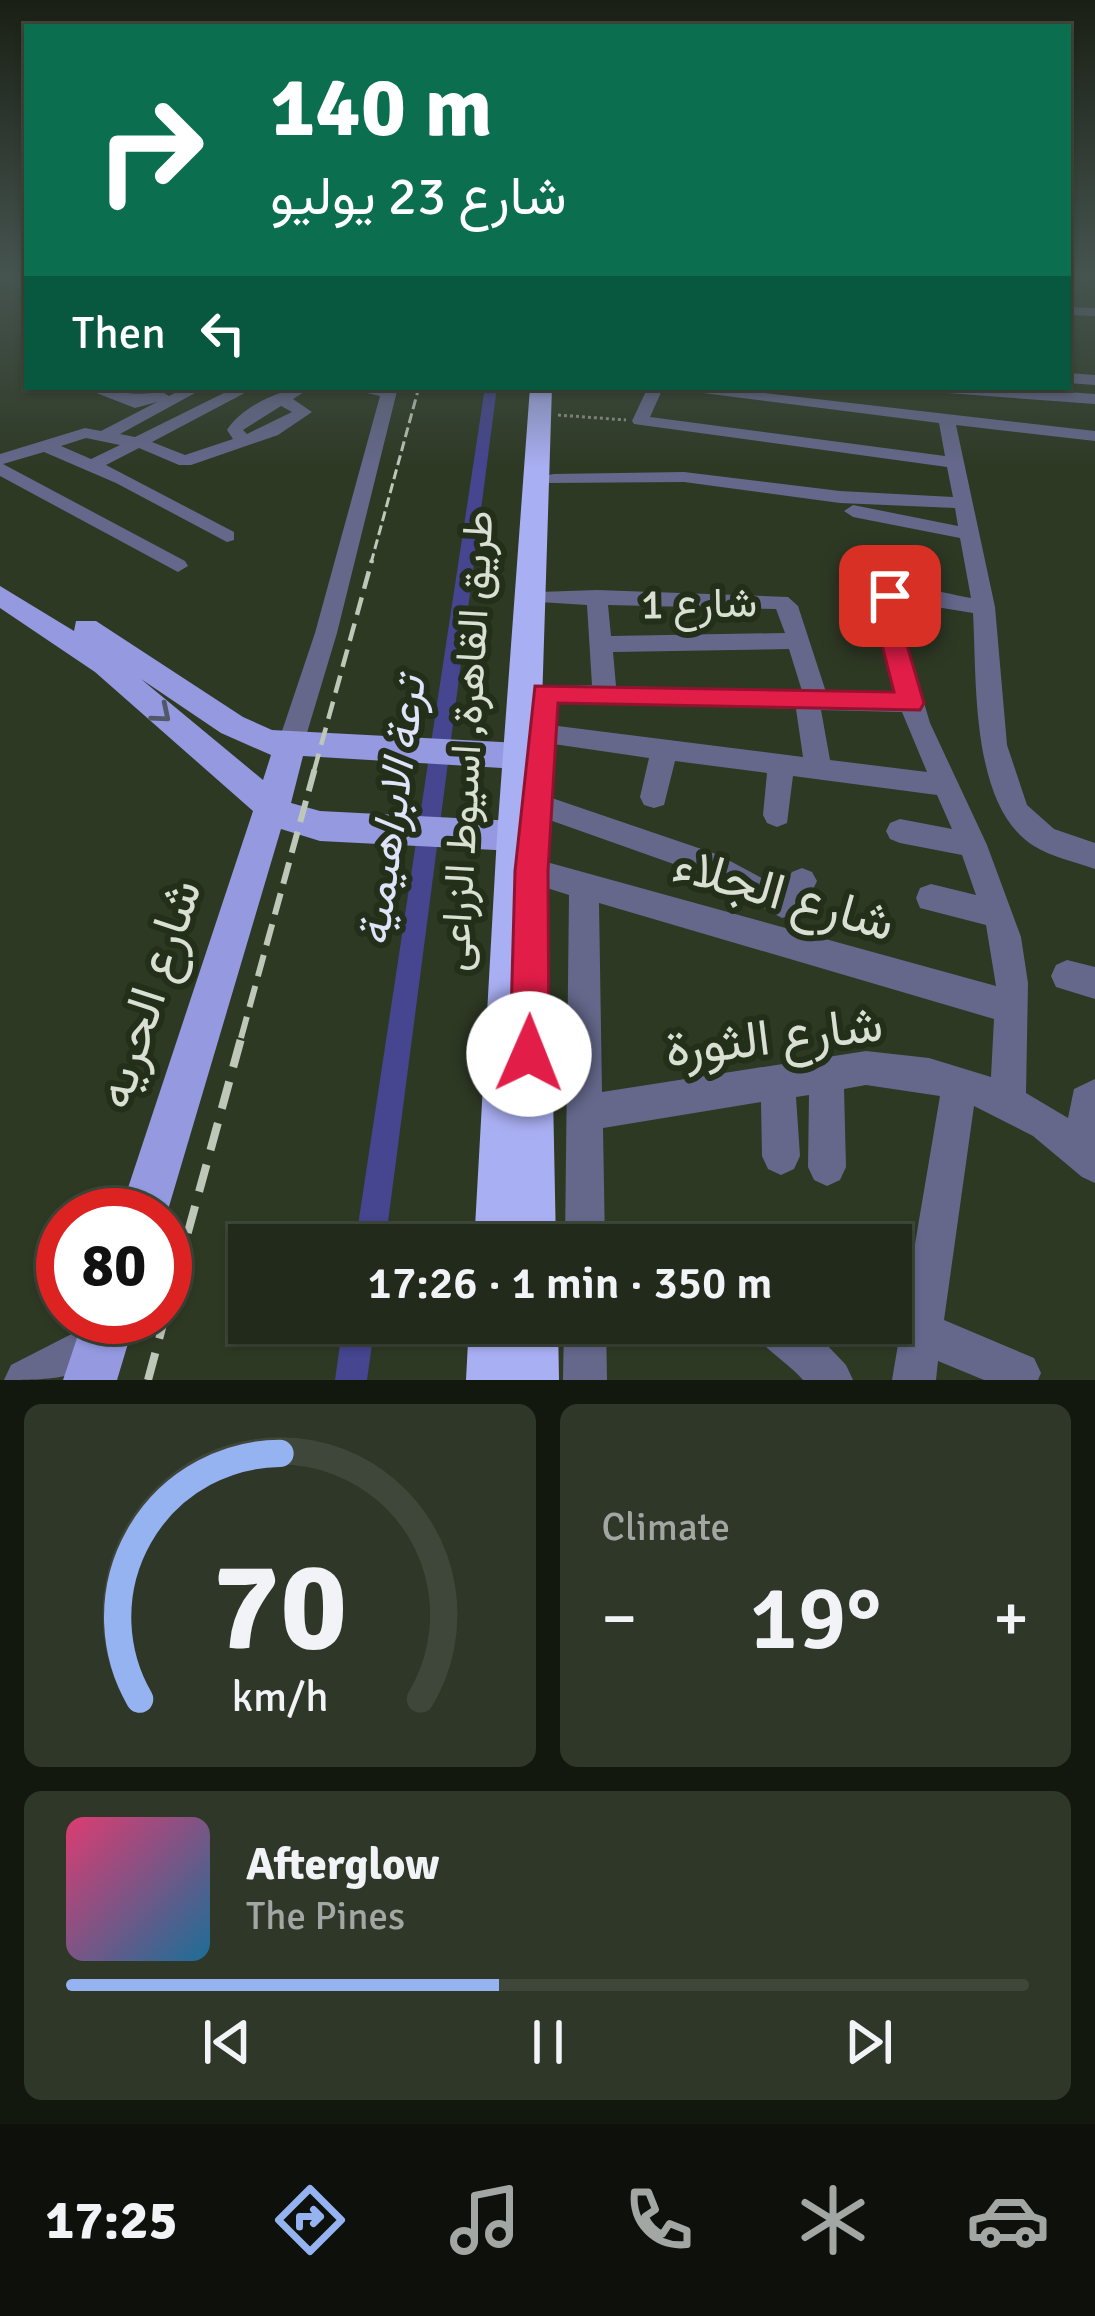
<!DOCTYPE html>
<meta charset="utf-8">
<style>
:root{--surface:#222b1b;--page:#2e3728;--text:#f1f3f6;--muted:#a2a7a3;--line:#3f473a;--accent:#95b2f1}
body{margin:0;font-family:Signika,Vazirmatn,sans-serif;background:var(--page);color:var(--text);height:100vh;display:flex;flex-direction:column;font-size:45px;white-space:nowrap}
*{box-sizing:border-box;margin:0}
p{font-size:39px;color:var(--muted)}
.icon{flex:none;width:66px;height:66px;fill:none;stroke:currentColor;stroke-width:2;stroke-linecap:round;stroke-linejoin:round}
.map{position:relative;height:1380px;overflow:hidden}
.details{display:flex;flex-direction:column;gap:24px;padding:24px;background:#13180f;flex:1}
.details>*{flex:none}
.hud{position:absolute;left:24px;top:24px;width:1047px;height:366px;border-radius:0px;box-shadow:0 3px 9px #0004,0 0 0 3px var(--line);background:#0b6e4f;color:#fff;overflow:hidden}
.speed{position:absolute;left:36px;top:1188px;display:flex;gap:24px;font-size:60px;font-weight:700;text-align:center}
.speed>*{display:grid;place-content:center;width:156px;height:156px;border-radius:50%;background:var(--surface);box-shadow:0 3px 9px #0004,0 0 0 3px var(--line);line-height:1}
.speed .limit{border:18px solid #d22;background:#fff;color:#111}
.pin{position:absolute;display:grid;place-items:center;width:102px;height:102px;color:#fff;margin:-51px;border-radius:24px;box-shadow:0 6px 18px #0006}
.me{position:absolute;width:132px;margin:-66px;rotate:1deg;stroke-linejoin:round;filter:drop-shadow(0 0 9px #0008)}
.turn{display:flex;align-items:center;gap:42px;height:252px;padding:0 48px;font-size:54px}
.turn .icon{width:156px;height:156px;stroke-width:2.5}
.turn b{display:block;font-size:84px;line-height:102px}
.then{display:flex;align-items:center;height:114px;padding:0 48px;background:#0003;gap:24px;font-size:45px}
.big{font-size:90px;font-weight:600;line-height:1.1}
.details .tile{flex:1;display:flex;flex-direction:column;justify-content:center;gap:18px;min-width:0;padding:0 42px;border-radius:18px;background:var(--page)}
.details .dial{align-items:center;gap:0}
.dial svg{height:312px;overflow:visible;fill:none;stroke:var(--line);stroke-width:7;stroke-linecap:round;text-anchor:middle}
.dial text{fill:var(--text);stroke:none}
.song{display:flex;align-items:center;gap:36px}
.cover{width:144px;height:144px;border-radius:18px;background:linear-gradient(135deg,hsl(340 70% 55%),hsl(200 70% 35%))}
.played{height:12px;border-radius:6px;background:linear-gradient(90deg,var(--accent) 45%,var(--line) 45%)}
.keys{display:flex;justify-content:space-around;direction:ltr}
.heat{display:flex;justify-content:space-between;align-items:center;font-size:66px;direction:ltr}
.details .tiles{flex:1;display:grid;gap:24px;grid-template-columns:1fr 1fr}
.tile:last-child{grid-column:span 2}
.trip{position:absolute;left:228px;top:1224px;width:684px;height:120px;border-radius:0px;background:var(--surface);box-shadow:0 3px 9px #0004,0 0 0 3px var(--line);font-weight:600;line-height:120px;text-align:center}
.dock{display:flex;height:192px;justify-content:space-around;align-items:center;background:#0e110b;color:var(--muted)}
.dock .icon{width:84px;height:84px}
.dock .current{color:var(--accent)}
.dock b{font-size:54px;color:var(--text)}
.map>svg:first-child{display:block}
.lines{fill:none;stroke-linecap:round;stroke-linejoin:round}
.canal{fill:#454590;fill-rule:evenodd}
.path{stroke:#899281;stroke-width:3;stroke-dasharray:3 3;stroke-linecap:butt}
.minor{fill:#65688b;fill-rule:evenodd}
.major{fill:#9499e0;fill-rule:evenodd}
.highway{fill:#a9aff3;fill-rule:evenodd}
.rail-far3{stroke:#bfc7b9;stroke-width:3;stroke-dasharray:10 4.5;stroke-linecap:butt}
.rail-far2{stroke:#bfc7b9;stroke-width:4.5;stroke-dasharray:18 9;stroke-linecap:butt}
.rail-far1{stroke:#bfc7b9;stroke-width:6;stroke-dasharray:22 10;stroke-linecap:butt}
.rail{stroke:#bfc7b9;stroke-width:8;stroke-dasharray:28 15;stroke-linecap:butt}
.oneway{stroke:#515969}
.route{fill:#e11d48;stroke:#92132f;stroke-width:3}
.labels{text-anchor:middle;dominant-baseline:central;stroke-width:12;stroke-linejoin:round;paint-order:stroke}
.street-label{font-size:42px;fill:#d9e0d3;stroke:#242f1a}
.water-label{font-size:45px;font-style:italic;fill:#e0e3f9;stroke:#242f1a}
.near-street-label{font-size:51px;fill:#d9e0d3;stroke:#242f1a}
</style>
<div class="map">
<svg width="1095" height="1380" viewBox="0 0 1095 1380">
<rect width="100%" height="100%" fill="#2e3924"/>
<g class="lines">
<path class="canal" d="M485,387H497L385,1245H355Z
M343,1323H375L367,1380H335Z"/>
<path class="path" d="M558,415L626,420"/>
<path class="minor" d="M1068,307L1095,308V316L1068,315Z
M1068,373L1095,375V385L1068,383Z
M81,387C113,387 129,399 161,391L169,396L186,387H206L120,434L135,437L236,387H256L152,442L185,455L233,439L227,430C242,406 284,387 312,387L293,399L312,412L278,435L191,465H179L139,448L106,465L234,532V540L227,542L116,483L44,452L3,464L185,561L188,566L178,572L0,476V454L85,428L101,431L157,402L135,408ZM281,406L292,412L247,434L243,430ZM86,438L120,445L91,459L61,446Z
M341,387H398L337,633L303,746L299,753H281L277,746L315,633L380,396Z
M648,387H711L1095,431V441L956,425L995,607L1007,745L1027,805L1054,829L1095,843V869C1076,862 1051,857 1034,846C970,807 977,679 973,613L899,601L895,605L930,723L987,845L1021,937L1028,983L1026,1093L1068,1118L1074,1089L1095,1079V1183L1082,1177L1033,1136L974,1106L944,1320L1034,1358L1041,1373L1038,1380H984L938,1361L936,1380H892L940,1096L866,1085L844,1089L846,1167L840,1180L827,1186L814,1180L808,1167L809,1095L796,1097L800,1156L794,1169L781,1175L768,1169L762,1156L761,1102L603,1128L605,1245H565L569,895L522,880L517,871L522,862L532,858L996,986L986,925L920,908L916,898L920,888L931,884L976,895L962,855L900,843L890,839L886,831L890,823L900,819L952,829L937,795L793,776L787,823L777,827L767,823L763,815L767,773L675,761L664,805L654,808L644,805L640,797L649,758L533,741L529,734L533,727L542,724L803,757L796,709L536,699L533,693L536,687L592,685L587,605L539,602L536,597L539,592L597,590L788,597L798,606L826,692L897,694L872,602C897,577 940,593 971,598L960,538L853,517L844,511L853,505L958,526L955,508L840,503L684,482L548,483V475L554,474L684,472L840,491L953,497L947,467L634,424L632,421ZM663,388L939,423L945,456L650,417ZM608,605L776,609L785,633L611,636ZM789,649L802,691L616,686L613,652ZM821,710L902,712L927,772L830,760ZM599,903L994,1019L991,1077L929,1058L866,1051L602,1092Z
M925,387H996L1095,394V404L933,392Z
M537,793L719,855L782,889L792,872L802,868L812,872L817,881L802,912L782,918L699,873L527,812L523,804L527,796Z
M1067,960L1095,967V999L1056,987L1051,976L1056,965Z
M97,1321L112,1327L118,1342C100,1380 44,1380 4,1380L11,1365Z
M564,1323H606L607,1380H563Z
M748,1323H806L846,1365L853,1380H803C786,1360 758,1347 748,1323Z"/>
<path class="major" d="M0,586L74,631L76,621H96L243,717L272,730L520,743L531,747L536,756L531,765L520,769L303,756L291,803L320,811L516,821L528,825L534,836L528,847L516,851L320,841L281,829L165,1220V1215H119L253,811L95,672L0,608ZM141,679L221,733L271,755L263,780Z
M84,1317H136L117,1380H63Z"/>
<path class="highway" d="M530,387H552L532,1021L545,1027L552,1043L556,1245H474L497,836Z
M469,1323H558L559,1380H466Z"/>
<path class="rail-far3" d="M371,563L419,387"/>
<path class="rail-far2" d="M314,771L372,560"/>
<path class="rail-far1" d="M241,1038L315,768"/>
<path class="rail" d="M165,1316L242,1035
M148,1380L165,1317"/>
</g>
<defs><path id="oneway-chevron" d="M-2-3.5L2.5 0L-2 3.5" fill="none" stroke-width="1.6" stroke-linecap="round" stroke-linejoin="round" transform="scale(3)"/></defs>
<use class="oneway" href="#oneway-chevron" transform="translate(162 714) rotate(40)"/>
<linearGradient id="sky" x2="0" y2="1"><stop stop-color="#191f14"/><stop offset="0.59" stop-color="#465450"/><stop offset="1" stop-color="#465450" stop-opacity="0"/></linearGradient>
<rect width="1095" height="468" fill="url(#sky)"/>
<path class="route" d="M890,588L902,596L895,604L924,703L920,710L558,703L548,871L549,1054L543,1068L529,1074L515,1068L510,1054L515,871L535,686L894,692L871,602Z"/>
<g class="labels">
<g class="street-label">
<text transform="translate(699 604) rotate(-1)">شارع 1</text>
<text transform="translate(467 741) rotate(-87)">طريق القاهرة, اسيوط الزراعى</text>
</g>
<g class="water-label">
<text transform="translate(392 811) rotate(-82)">ترعة الابراهيمية</text>
</g>
<g class="near-street-label">
<text transform="translate(784 894) rotate(16)">شارع الجلاء</text>
<text transform="translate(149 994) rotate(-72)">شارع الحريه</text>
<text transform="translate(774 1037) rotate(-7)">شارع الثورة</text>
</g>
</g>
</svg>
<div class="speed"><div class="limit">80</div></div>
<div class="pin" style="left:890px;top:596px;background:#d93025"><svg class="icon" aria-label="arrive" viewBox="0 0 24 24"><path d="M6 21V4h12l-3 4 3 4H6"/></svg></div>
<svg class="me" style="left:529px;top:1054px" viewBox="-20 -20 40 40"><circle r="19" fill="#fff"/><path d="M0-13L10 11 0 6-10 11z" fill="#e11d48"/></svg>
<div class="trip">17:26 · 1 min · 350 m</div>
<div class="hud">
<div class="turn"><svg class="icon" aria-label="right" viewBox="0 0 24 24"><path d="M7 20v-9h11M14 6l5 5-5 5"/></svg><div><b>140 m</b>شارع 23 يوليو</div></div>
<div class="then">Then<svg class="icon" aria-label="left" viewBox="0 0 24 24"><path d="M17 20v-9H6M10 6l-5 5 5 5"/></svg></div>
</div>
</div>
<section class="details">
<div class="tiles">
<div class="tile dial"><svg viewBox="0 0 100 80">
<path d="M14 69A42 42 0 1 1 86 69"/>
<path d="M14 69A42 42 0 0 1 50 6" stroke="#95b2f1"/>
<text x="50" y="56" font-size="32" font-weight="700">70</text>
<text x="50" y="72" font-size="11">km/h</text>
</svg></div>
<div class="tile"><p>Climate</p>
<div class="heat"><a>−</a><b class="big">19°</b><a>+</a></div>
</div>
<div class="tile">
<div class="song"><i class="cover"></i><div><b>Afterglow</b><p>The Pines</p></div></div>
<div class="played"></div>
<div class="keys"><svg class="icon" aria-label="previous" viewBox="0 0 24 24"><path d="M18 5L8 12l10 7zM5 5v14"/></svg><svg class="icon" aria-label="pause" viewBox="0 0 24 24"><path d="M8 5v14M16 5v14"/></svg><svg class="icon" aria-label="next" viewBox="0 0 24 24"><path d="M6 5l10 7-10 7zM19 5v14"/></svg></div>
</div>
</div>
</section>
<nav class="dock">
<b>17:25</b>
<svg class="icon current" aria-label="directions" viewBox="0 0 24 24"><path d="M12 3l9 9-9 9-9-9zM9 14v-3h6M13 9l2 2-2 2"/></svg>
<svg class="icon" aria-label="music" viewBox="0 0 24 24"><path d="M9 18V5l10-2v13"/><circle cx="6" cy="18" r="3"/><circle cx="16" cy="16" r="3"/></svg>
<svg class="icon" aria-label="phone" viewBox="0 0 24 24"><path d="M5 4h4l2 5-3 2q2 4 5 5l2-3 5 2v4C11 20 4 13 5 4z"/></svg>
<svg class="icon" aria-label="climate" viewBox="0 0 24 24"><path d="M12 3v18M4 7l16 10M4 17L20 7"/></svg>
<svg class="icon" aria-label="car" viewBox="0 0 24 24"><path d="M5 17H2v-5l4-1 3-4h7l3 4 3 1v5h-3M9 17h6M6 11h13"/><circle cx="7" cy="17" r="2"/><circle cx="17" cy="17" r="2"/></svg>
</nav>
